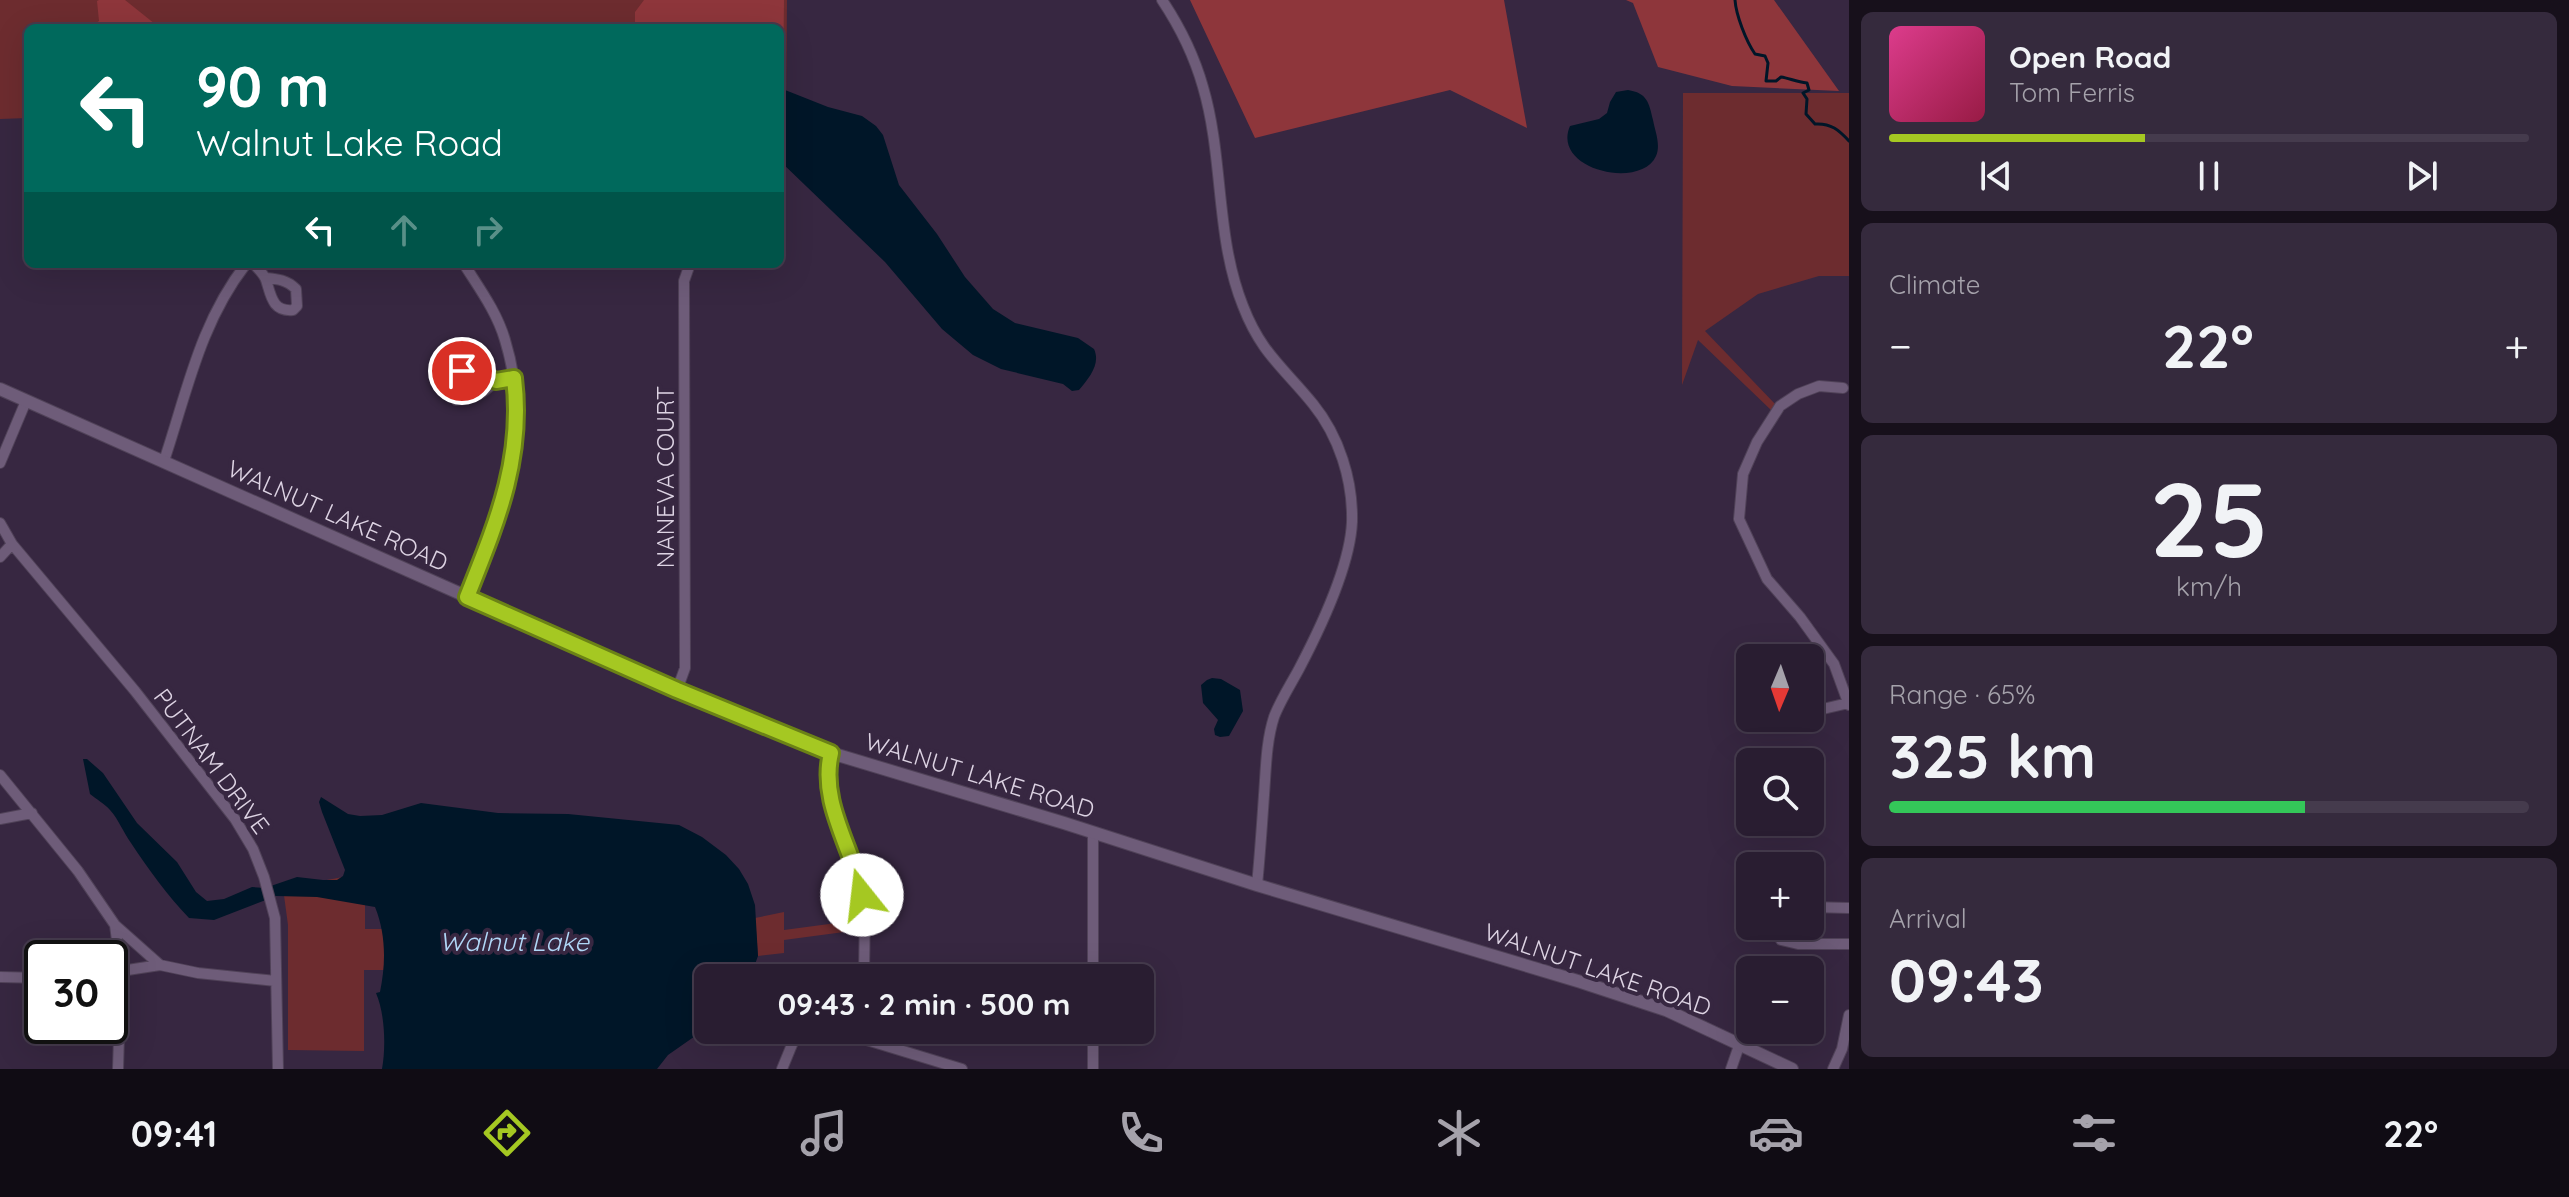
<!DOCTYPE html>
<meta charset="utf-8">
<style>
:root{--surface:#291d31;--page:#352a3d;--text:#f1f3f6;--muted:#a5a2ab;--line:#453b4d;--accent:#a5c822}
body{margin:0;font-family:Quicksand,sans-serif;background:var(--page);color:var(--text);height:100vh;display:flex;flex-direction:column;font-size:30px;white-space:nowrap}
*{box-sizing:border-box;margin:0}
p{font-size:26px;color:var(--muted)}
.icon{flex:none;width:44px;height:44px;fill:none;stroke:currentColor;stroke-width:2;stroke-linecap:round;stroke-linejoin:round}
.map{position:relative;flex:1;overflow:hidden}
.sheet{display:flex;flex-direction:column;gap:12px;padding:12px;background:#17101b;width:720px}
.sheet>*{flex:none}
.hud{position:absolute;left:24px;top:24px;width:760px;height:244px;border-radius:12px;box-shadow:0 8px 32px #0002,0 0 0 2px var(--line);background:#00695c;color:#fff;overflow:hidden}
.needle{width:52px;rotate:182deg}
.buttons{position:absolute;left:1736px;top:644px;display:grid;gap:16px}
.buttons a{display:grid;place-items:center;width:88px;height:88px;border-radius:12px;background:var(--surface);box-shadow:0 8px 32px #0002,0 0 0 2px var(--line);font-size:40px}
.speed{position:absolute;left:24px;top:940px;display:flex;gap:16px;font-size:40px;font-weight:700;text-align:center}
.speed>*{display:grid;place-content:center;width:104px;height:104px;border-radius:50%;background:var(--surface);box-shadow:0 8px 32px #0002,0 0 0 2px var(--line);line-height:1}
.speed .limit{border:4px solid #111;border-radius:12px;background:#fff;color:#111}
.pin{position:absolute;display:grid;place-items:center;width:68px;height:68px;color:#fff;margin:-34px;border:4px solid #fff;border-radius:50%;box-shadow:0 2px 8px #0007}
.me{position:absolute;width:88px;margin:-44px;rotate:344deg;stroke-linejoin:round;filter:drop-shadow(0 0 6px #0008)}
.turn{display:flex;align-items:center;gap:28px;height:168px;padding:0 40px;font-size:36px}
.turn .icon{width:104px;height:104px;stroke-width:2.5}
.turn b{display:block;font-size:56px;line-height:68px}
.lanes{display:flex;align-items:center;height:76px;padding:0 40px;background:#0003;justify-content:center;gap:40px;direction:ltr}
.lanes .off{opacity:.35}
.big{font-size:60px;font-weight:700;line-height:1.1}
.sheet .tile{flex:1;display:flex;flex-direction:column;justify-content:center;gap:12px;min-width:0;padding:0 28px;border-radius:12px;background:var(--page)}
.sheet .dial{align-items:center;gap:0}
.dial b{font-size:104px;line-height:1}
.song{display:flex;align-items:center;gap:24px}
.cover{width:96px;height:96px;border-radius:12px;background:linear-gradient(135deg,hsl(330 70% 55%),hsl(340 70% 35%))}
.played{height:8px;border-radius:4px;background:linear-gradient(90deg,var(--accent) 40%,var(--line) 40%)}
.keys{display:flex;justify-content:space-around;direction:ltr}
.heat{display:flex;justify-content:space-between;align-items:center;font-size:44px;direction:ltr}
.charge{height:12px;border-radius:6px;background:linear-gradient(90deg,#34c759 65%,var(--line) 0)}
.trip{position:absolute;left:694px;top:964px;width:460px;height:80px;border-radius:12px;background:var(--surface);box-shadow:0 8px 32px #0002,0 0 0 2px var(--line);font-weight:700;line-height:80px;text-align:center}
.menu{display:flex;height:128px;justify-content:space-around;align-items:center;background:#100c14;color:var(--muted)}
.menu .icon{width:56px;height:56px}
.menu .current{color:var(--accent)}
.menu b{font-size:36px;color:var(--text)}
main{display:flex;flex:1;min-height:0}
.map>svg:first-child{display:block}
.green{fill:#6d2c2f}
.forest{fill:#8e363b}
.water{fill:#001628}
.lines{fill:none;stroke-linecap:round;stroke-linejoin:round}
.stream{stroke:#001628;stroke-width:3}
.minor-casing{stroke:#504258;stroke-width:12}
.tertiary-casing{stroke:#504258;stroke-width:14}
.minor{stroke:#6e5c79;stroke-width:10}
.tertiary{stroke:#6e5c79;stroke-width:12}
.route-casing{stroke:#6b8216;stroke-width:20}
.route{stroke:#a5c822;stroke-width:14}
.labels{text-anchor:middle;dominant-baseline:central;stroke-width:8;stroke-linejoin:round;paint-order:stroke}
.street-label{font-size:24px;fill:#ddd3e3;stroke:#372741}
.water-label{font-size:26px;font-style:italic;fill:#b0d7f7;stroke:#372741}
</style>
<main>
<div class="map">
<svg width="1849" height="1069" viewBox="0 0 1849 1069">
<rect width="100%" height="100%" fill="#372741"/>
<path class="green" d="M0,0H787L786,111H780V28H28V118L0,119Z
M1683,93H1849V276H1819L1758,294L1705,331L1776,405L1771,410L1698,340L1682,385Z
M365,873V929H415V970H364V1051L288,1050V925L283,888Z
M784,912V930L859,920V930L784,940V953L758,956L755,918Z"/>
<path class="forest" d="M99,0H125L160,28H88L99,21L97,1Z
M644,0H784L783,89L780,88V28H631L635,26V12Z
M1190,0H1504L1527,128L1450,90L1255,138Z
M1626,0H1774L1839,91L1732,86L1658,67L1633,3Z"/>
<path class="water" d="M780,88L828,107L862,116L876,126L883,135L899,185L937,234L965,277L993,309L1015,323L1078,338L1094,349C1101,364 1089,378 1079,390L1072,391L1063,384L1001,369L973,355L942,329L885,262L780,161Z
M1628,90C1647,93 1649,102 1653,120C1655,131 1661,145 1656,156C1641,190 1551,170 1570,126L1599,119L1607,113L1610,102L1616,92Z
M1212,678L1221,679L1240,690L1243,711L1229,736L1220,737L1215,735L1214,729L1218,720L1203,703L1201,685L1207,680Z
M83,759H87L103,773L137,823L177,862L196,892L207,901L224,899L252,887L265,888L297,877L323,880H337L343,876L345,870L322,812L319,802L321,797L348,814L360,816L382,815L421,803L498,813L568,814L679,825L702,837L726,855L739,869L748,884L755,905L758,956L750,978H708V1027L668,1055L657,1069H382C386,1047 385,1014 376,993L380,992C386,963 386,934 375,907L317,897L276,896L214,920L189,918C168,896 148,869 131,843C123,832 119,820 110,810C104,803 97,800 90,794Z"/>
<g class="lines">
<path class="stream" d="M1735,0C1736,15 1746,41 1755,54L1765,56L1768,63L1766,81H1776L1781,77C1789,78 1796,82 1807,83L1809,90L1803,93L1807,99L1806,114L1815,124C1831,123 1839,130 1849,141"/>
<defs>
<path id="minor" d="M1162,0C1180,27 1194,55 1203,87C1224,158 1215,236 1243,306C1261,353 1283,367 1313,404C1339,436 1353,480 1352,522C1350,567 1320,629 1299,669C1291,684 1280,701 1274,717C1266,742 1266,769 1264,795C1262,825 1260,855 1257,885
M254,264C258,269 264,274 266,280C271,295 272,312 293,310L297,306L296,289C287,280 278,279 266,278
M464,264C479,288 497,312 505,340C534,434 502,510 467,597
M496,381C483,393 473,400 456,400L447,389L449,381L462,371L479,373L496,381L514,378
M1843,388L1819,386L1798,394L1780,406L1757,442L1743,474L1739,519L1767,579L1800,617L1834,664L1849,705
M164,461C187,392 200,323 246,264
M0,463L26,401
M0,523L12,544L135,691L235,819L253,849L264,877L275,918L278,1069
M0,557L12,544
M677,690L685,668L684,281L690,264
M1810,712L1848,703
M1761,725L1788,718
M831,753C819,798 848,837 859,878C867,909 864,946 864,978
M0,775L78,871L115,925L121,971L118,1069
M0,819L32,813
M1810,907L1849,908
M115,925L160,965
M1774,926L1781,940L1798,944H1849
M121,971L160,965L198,973L276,981
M0,977L42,978
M1093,978V832
M834,1030L962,1069
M782,1069L798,1030
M1093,1069V1030
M1731,1069L1740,1043
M1833,1069L1842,1049L1849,1015"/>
<path id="tertiary" d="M0,389L677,690L831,753L1064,823L1257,885L1581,982L1666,1010L1792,1069"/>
</defs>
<use href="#minor" class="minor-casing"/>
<use href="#tertiary" class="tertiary-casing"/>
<use href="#minor" class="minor"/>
<use href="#tertiary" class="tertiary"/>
</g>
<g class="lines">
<defs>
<path id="route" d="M462,371L479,373L496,381L514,378C524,459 496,524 467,597L677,690L831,753C819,803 853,848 862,895"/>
</defs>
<use href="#route" class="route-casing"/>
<use href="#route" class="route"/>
</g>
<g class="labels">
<g class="street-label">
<text transform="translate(665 477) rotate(-90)">NANEVA COURT</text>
<text transform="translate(338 515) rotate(24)">WALNUT LAKE ROAD</text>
<text transform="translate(212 761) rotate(53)">PUTNAM DRIVE</text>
<text transform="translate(980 775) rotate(17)">WALNUT LAKE ROAD</text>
<text transform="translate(1598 969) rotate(19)">WALNUT LAKE ROAD</text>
</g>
<g class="water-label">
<text x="514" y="941">Walnut Lake</text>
</g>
</g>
</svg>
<div class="buttons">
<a><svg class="needle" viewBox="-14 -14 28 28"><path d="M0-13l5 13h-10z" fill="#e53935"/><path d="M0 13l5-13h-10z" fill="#a5a2ab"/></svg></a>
<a><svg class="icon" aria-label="search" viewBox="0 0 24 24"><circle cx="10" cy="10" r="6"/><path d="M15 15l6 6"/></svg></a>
<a>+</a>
<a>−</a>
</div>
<div class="speed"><div class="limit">30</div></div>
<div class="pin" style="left:462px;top:371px;background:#d93025"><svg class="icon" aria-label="arrive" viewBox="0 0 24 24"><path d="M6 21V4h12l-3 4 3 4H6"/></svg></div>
<svg class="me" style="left:862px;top:895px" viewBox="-20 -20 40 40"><circle r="19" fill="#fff"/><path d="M0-13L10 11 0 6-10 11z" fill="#a5c822"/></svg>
<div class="trip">09:43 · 2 min · 500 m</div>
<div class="hud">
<div class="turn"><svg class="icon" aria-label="left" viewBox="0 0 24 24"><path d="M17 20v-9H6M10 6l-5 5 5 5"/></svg><div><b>90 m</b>Walnut Lake Road</div></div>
<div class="lanes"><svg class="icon" aria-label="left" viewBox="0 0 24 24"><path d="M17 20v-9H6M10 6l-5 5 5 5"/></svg><svg class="icon off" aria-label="ahead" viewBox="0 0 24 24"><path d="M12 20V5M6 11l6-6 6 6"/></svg><svg class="icon off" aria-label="right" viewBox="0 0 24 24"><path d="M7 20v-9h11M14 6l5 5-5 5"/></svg></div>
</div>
</div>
<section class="sheet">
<div class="tile">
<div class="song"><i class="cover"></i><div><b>Open Road</b><p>Tom Ferris</p></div></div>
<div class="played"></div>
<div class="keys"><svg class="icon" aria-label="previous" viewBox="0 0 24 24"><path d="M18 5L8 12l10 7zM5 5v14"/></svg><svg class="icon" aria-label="pause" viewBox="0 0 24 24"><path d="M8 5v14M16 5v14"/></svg><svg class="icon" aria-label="next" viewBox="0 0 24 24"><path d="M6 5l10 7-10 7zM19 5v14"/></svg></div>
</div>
<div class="tile"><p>Climate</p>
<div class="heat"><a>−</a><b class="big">22°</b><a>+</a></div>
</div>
<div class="tile dial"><b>25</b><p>km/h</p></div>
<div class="tile"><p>Range · 65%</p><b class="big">325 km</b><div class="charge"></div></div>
<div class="tile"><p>Arrival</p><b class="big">09:43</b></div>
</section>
</main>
<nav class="menu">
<b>09:41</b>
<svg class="icon current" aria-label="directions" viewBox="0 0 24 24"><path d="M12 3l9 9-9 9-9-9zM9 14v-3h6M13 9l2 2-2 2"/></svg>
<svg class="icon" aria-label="music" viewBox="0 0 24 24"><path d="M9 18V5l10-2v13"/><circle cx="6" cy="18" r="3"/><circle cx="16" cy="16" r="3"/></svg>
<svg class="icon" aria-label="phone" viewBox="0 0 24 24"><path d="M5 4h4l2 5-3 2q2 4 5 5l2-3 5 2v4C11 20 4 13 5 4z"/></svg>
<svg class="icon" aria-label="climate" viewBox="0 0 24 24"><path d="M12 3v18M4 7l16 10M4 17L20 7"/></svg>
<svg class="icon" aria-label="car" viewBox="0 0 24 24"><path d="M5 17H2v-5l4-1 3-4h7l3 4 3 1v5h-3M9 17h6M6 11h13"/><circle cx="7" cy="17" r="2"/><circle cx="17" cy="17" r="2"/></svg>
<svg class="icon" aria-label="filters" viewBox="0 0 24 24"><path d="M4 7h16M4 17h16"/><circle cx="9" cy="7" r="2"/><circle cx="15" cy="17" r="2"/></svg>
<b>22°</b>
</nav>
